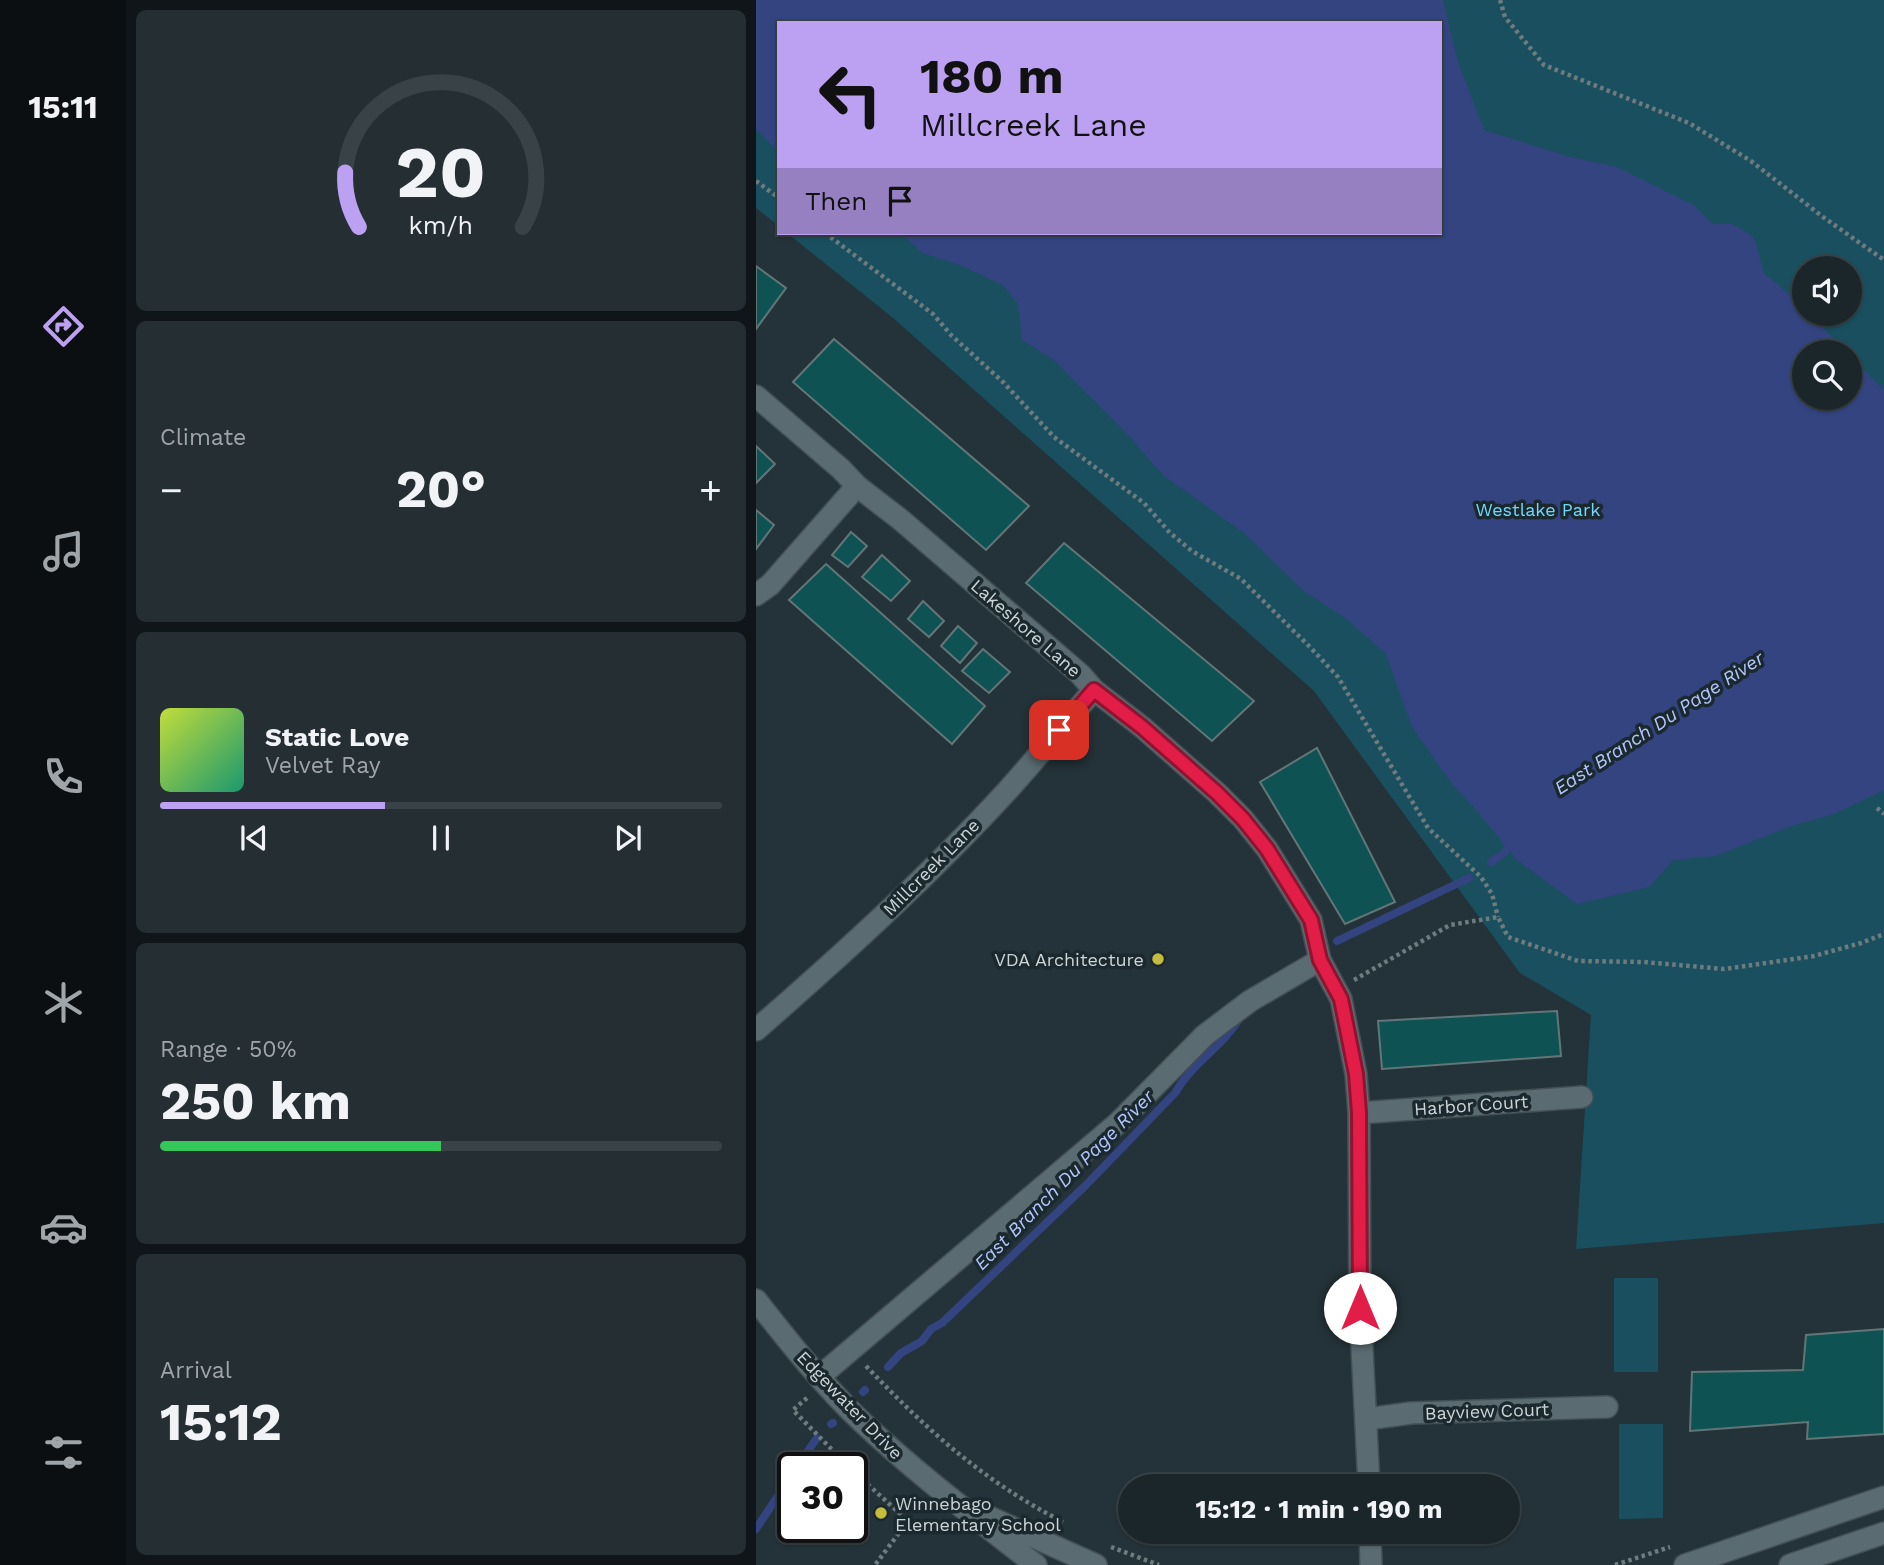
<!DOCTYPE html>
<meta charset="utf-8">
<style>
:root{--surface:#1b262b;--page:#242e33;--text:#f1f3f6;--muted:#a0a5a9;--line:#394347;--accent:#bca0f2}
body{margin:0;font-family:"Work Sans",sans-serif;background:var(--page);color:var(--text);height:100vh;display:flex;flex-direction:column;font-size:26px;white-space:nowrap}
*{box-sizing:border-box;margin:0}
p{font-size:23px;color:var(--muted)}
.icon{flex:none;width:38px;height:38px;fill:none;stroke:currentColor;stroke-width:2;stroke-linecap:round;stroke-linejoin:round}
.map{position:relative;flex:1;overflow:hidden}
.panel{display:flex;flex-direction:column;gap:10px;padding:10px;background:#0f1518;width:630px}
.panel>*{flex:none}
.guide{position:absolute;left:21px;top:21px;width:665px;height:214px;border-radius:0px;box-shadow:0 2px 5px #0004,0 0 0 2px var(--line);background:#bca0f2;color:#111;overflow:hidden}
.buttons{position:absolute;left:1036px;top:256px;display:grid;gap:14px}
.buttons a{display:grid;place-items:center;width:70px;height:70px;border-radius:50%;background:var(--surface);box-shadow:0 2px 5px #0004,0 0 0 2px var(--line);font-size:35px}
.speed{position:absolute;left:21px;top:1452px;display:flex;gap:14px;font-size:35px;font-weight:700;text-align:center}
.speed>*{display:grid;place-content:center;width:91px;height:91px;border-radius:50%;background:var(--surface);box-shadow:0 2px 5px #0004,0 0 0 2px var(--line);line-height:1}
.speed .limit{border:4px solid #111;border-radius:10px;background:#fff;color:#111}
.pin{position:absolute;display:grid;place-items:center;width:60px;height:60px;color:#fff;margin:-30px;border-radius:14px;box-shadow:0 4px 10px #0006}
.me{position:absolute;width:77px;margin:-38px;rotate:0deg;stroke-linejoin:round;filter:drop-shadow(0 0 5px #0008)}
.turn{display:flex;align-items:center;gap:24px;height:147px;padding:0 28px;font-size:32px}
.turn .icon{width:91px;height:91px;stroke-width:2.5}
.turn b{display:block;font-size:49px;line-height:60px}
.then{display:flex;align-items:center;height:66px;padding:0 28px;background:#0003;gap:14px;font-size:26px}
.big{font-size:52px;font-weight:700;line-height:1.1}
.panel .tile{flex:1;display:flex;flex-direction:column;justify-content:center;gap:10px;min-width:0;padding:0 24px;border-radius:10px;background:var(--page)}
.panel .dial{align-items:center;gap:0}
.dial svg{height:182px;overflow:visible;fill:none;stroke:var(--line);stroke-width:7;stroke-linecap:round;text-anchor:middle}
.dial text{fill:var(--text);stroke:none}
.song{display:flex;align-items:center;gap:21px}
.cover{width:84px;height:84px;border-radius:10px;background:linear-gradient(135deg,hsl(70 70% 55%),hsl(160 70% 35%))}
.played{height:7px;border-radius:4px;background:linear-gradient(90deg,var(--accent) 40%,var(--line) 40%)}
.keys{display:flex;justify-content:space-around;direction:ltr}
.heat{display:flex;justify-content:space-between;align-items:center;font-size:38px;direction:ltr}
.charge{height:10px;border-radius:5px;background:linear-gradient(90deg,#34c759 50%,var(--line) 0)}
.trip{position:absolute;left:362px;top:1474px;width:402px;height:70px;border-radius:35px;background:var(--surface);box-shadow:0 2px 5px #0004,0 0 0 2px var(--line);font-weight:700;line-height:70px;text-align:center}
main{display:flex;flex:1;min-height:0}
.menu{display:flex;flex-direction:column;width:126px;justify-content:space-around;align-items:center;background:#0b0f11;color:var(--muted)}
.menu .icon{width:49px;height:49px}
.menu .on{color:var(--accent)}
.menu b{font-size:32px;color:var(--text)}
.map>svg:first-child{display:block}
.green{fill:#1a4f60;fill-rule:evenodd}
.water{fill:#334481}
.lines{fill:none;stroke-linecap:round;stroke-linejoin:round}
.stream{stroke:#334481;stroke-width:8}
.building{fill:#0f5254;stroke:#637677;stroke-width:2}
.minor-casing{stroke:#424f54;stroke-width:24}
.tertiary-casing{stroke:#424f54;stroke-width:24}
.path{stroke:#6e7b7f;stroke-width:4.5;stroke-dasharray:3.5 3.5;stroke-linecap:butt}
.minor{stroke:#5a6b71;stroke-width:21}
.tertiary{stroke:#5a6b71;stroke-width:21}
.route-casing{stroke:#92132f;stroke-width:18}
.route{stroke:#e11d48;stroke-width:12}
.poi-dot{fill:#c5bc3d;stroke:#1b292f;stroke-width:2.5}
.labels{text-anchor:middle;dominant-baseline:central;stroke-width:7;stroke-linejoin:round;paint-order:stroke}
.park-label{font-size:18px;fill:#71d8fb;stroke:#1b292f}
.street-label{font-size:18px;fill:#cbd5d8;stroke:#1b292f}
.poi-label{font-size:18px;fill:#cbd5d8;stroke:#1b292f;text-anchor:end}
.water-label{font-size:19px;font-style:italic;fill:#b2c6fd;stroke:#1b292f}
</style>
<main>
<nav class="menu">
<b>15:11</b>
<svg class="icon on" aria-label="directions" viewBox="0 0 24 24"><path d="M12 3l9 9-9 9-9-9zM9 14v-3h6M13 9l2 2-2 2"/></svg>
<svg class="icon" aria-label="music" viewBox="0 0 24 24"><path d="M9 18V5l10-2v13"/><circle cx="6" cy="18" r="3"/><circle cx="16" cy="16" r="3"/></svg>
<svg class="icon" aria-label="phone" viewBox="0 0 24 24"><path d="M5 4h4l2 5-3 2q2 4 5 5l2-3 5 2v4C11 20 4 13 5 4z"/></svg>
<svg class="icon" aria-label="climate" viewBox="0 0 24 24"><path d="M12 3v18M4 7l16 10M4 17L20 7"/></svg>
<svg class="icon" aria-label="car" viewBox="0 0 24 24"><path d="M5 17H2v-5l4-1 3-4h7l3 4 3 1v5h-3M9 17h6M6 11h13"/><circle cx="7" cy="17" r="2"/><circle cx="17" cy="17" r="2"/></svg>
<svg class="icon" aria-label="filters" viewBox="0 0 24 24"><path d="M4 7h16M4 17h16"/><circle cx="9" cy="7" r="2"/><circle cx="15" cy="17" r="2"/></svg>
</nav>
<section class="panel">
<div class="tile dial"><svg viewBox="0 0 100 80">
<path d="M14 69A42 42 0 1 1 86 69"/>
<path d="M14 69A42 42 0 0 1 8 45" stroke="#bca0f2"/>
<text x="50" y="56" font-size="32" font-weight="700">20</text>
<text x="50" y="72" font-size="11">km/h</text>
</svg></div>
<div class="tile"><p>Climate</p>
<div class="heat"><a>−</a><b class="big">20°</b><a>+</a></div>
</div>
<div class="tile">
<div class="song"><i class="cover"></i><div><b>Static Love</b><p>Velvet Ray</p></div></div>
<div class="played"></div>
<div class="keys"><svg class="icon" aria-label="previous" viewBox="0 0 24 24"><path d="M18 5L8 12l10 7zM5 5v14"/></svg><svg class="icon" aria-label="pause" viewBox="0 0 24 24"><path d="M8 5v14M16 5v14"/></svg><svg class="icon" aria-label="next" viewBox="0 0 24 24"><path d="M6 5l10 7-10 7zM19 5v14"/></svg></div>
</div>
<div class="tile"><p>Range · 50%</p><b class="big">250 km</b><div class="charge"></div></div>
<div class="tile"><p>Arrival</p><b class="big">15:12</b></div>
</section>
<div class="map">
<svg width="1128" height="1565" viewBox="0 0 1128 1565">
<rect width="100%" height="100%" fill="#243339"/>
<path class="green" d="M0,0H1128V1223L820,1249L835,1015L764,973L558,691L136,317L31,233H684V23H23V226L0,208ZM1048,268H1094V313H1048ZM1048,352H1094V397H1048Z
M858,1278H902V1372H858Z
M863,1424H907V1518L863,1519Z"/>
<path class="water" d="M0,0H687L702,62L728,130L814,157L861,167L939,206L956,224H976L994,234L999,241L1008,273L1048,307V313H1055L1058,317L1089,352H1048V397H1094V356L1128,390V790L1078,814L1038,825L959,856L917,860L893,887L821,904L761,860L716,805L696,784L656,727L630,654L591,619L548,591L488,533L407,475L372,435L298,360L266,340L262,304L247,285L204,265L166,253L145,233H684V23H23V152L0,129Z"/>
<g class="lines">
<path class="stream" d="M735,862L749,852L757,840
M581,941L713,878
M132,1367L145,1353L166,1341L175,1329L186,1323L330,1185L419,1093C436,1063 466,1047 484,1018
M107,1392L109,1390
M75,1424L77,1423
M40,1468L61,1438
M0,1529L37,1473"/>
</g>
<path class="building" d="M0,266L30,288L0,329Z
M78,339L273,506L230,550L37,382Z
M0,446L19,464L0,483Z
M0,510L18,525L0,549Z
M95,532L111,546L92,567L76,555Z
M308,543L498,701L456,741L270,583Z
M126,555L154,581L135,601L106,577Z
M70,564L229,706L196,744L33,600Z
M167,601L188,621L173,637L152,619Z
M202,626L221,643L204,663L185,646Z
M227,649L254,672L233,693L206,671Z
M561,748L639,902L589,924L504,782Z
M801,1011L805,1056L626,1069L622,1021Z
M1128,1329V1434L1051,1439L1052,1422L934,1431L936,1372L1047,1370L1050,1335Z"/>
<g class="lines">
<defs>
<path id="minor" d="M0,396L85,469L101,486L145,520L324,674L338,690L386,727L461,793L487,819L511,849L555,920L564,960L585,999L600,1074L603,1113L604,1308L613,1486
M0,595L14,585L101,486
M0,1030C87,954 173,876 251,791C281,758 309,723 338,690
M603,1113L826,1097
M63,1377L362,1123L449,1035L494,1001L564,960
M611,1419L655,1413L851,1407
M614,1531L615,1565"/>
<path id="tertiary" d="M0,1300C33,1342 67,1385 106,1422C161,1474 221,1519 280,1565
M231,1516L340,1565
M929,1565L1128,1497
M1034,1565L1128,1533"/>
</defs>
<use href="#minor" class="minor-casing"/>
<use href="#tertiary" class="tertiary-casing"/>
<path class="path" d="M744,0L749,17L788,65L933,123L995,161L1067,217L1128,260
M0,181L23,198
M69,233L177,314L196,336L247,382L298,437L388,503L414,533L436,551L485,579L553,646L582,677L672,828L725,877L736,894L742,917
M1121,808L1128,814
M598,980L694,925L742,917L752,937L822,961L888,962L968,969L1058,956L1105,943L1128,934
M110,1366C172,1431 226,1480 307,1522
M51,1398L37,1410L94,1468
M96,1470L152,1521L119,1565
M355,1547L403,1565
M859,1565L914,1547"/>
<use href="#minor" class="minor"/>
<use href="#tertiary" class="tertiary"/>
</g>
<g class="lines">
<defs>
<path id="route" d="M303,730L338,690L386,727L461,793L487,819L511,849L555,920L564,960L585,999L600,1074L603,1113L604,1308"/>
</defs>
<use href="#route" class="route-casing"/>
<use href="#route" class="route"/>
</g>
<g class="poi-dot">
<circle cx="402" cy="959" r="7"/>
<circle cx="125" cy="1513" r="7"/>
</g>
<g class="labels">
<g class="park-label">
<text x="782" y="509">Westlake Park</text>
</g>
<g class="street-label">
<text transform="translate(270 628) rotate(41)">Lakeshore Lane</text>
<text transform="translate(175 867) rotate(-45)">Millcreek Lane</text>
<text transform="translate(715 1105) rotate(-4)">Harbor Court</text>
<text transform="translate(94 1405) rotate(46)">Edgewater Drive</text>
<text transform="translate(731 1411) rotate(-2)">Bayview Court</text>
</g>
<g class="poi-label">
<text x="388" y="959">VDA Architecture</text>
<text x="139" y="1503" text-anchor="start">Winnebago<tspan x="139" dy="21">Elementary School</tspan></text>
</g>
<g class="water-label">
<text transform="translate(903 723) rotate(-33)">East Branch Du Page River</text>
<text transform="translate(308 1180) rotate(-45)">East Branch Du Page River</text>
</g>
</g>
</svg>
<div class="buttons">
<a><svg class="icon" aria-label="sound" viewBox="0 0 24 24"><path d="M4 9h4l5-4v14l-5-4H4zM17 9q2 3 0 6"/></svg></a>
<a><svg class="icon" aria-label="search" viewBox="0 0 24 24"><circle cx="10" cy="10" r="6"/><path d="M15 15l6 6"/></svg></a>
</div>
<div class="speed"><div class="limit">30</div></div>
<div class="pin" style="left:303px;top:730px;background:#d93025"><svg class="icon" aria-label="arrive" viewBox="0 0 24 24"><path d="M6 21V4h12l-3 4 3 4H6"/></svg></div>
<svg class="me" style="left:604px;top:1308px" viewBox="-20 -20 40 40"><circle r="19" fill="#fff"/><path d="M0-13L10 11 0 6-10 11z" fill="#e11d48"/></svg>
<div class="trip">15:12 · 1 min · 190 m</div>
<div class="guide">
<div class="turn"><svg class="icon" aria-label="left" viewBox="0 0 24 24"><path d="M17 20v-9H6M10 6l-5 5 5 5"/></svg><div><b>180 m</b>Millcreek Lane</div></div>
<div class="then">Then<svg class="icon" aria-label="arrive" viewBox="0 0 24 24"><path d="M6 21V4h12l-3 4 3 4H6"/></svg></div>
</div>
</div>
</main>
